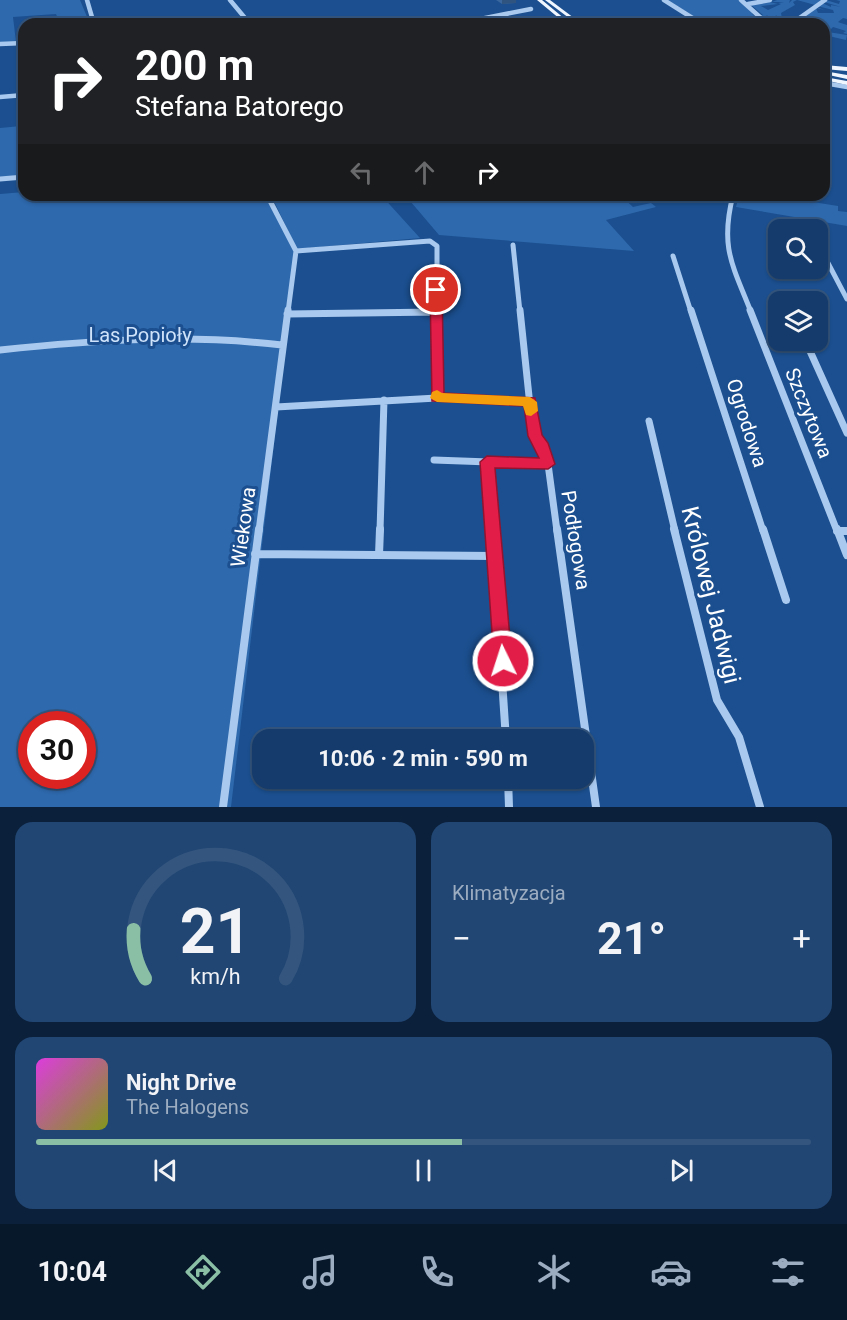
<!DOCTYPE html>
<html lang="pl">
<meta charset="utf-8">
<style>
:root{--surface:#143b6b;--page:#214673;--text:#f1f3f6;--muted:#9dadc1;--line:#33557e;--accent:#8abfa5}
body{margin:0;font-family:Roboto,sans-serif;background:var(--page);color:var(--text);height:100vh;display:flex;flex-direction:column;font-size:22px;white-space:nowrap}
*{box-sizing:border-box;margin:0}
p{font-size:20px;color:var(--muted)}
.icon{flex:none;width:33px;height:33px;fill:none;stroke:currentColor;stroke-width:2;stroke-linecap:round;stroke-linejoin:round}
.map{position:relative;height:807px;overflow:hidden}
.panel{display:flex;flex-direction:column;gap:15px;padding:15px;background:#0b203b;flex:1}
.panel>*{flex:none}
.hud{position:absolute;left:18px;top:18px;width:812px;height:183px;border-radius:18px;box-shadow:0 2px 4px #0004,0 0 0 2px var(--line);background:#202124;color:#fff;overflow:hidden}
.fabs{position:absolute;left:768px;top:219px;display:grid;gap:12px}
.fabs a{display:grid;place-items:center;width:60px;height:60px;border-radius:12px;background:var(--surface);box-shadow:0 2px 4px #0004,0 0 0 2px var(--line);font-size:30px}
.speed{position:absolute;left:18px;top:711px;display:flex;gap:12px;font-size:30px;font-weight:700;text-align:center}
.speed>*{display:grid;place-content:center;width:78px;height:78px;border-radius:50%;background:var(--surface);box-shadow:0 2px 4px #0004,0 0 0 2px var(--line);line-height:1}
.speed .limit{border:9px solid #d22;background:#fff;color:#111}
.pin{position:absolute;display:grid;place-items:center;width:51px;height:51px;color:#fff;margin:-26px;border:3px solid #fff;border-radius:50%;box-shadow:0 2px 6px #0007}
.me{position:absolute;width:66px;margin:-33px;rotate:356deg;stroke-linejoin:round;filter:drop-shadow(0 0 4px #0008)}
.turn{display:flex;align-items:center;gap:21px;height:126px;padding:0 18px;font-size:27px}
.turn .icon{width:78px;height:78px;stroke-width:2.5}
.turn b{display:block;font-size:42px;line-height:51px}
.lanes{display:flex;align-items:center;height:57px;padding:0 18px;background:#0003;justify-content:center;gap:30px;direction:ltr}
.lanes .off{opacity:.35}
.big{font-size:45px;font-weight:700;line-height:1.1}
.panel .card{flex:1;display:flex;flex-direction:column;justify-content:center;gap:9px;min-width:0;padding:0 21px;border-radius:18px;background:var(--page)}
.panel .dial{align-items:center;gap:0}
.dial svg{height:156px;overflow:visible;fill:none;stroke:var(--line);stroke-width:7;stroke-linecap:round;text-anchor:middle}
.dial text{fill:var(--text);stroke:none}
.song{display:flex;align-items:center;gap:18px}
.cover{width:72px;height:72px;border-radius:9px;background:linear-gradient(135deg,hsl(300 70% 55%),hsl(70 70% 35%))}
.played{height:6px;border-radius:3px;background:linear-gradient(90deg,var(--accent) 55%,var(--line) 55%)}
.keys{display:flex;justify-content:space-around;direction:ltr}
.heat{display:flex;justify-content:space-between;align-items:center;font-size:33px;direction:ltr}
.panel .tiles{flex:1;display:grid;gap:15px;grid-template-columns:1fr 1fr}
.card:last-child{grid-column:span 2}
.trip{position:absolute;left:252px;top:729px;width:342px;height:60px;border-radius:18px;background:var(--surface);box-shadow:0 2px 4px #0004,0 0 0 2px var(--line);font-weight:700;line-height:60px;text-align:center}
.dock{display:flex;height:96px;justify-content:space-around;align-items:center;background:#08182b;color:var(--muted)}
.dock .icon{width:42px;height:42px}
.dock .on{color:var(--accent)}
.dock b{font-size:27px;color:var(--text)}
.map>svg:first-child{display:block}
.green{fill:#2e69ad;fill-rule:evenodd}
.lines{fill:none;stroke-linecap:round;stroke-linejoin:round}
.minor-far3{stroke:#a9c9ee;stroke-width:4.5}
.minor-far2{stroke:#a9c9ee;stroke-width:5}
.minor-far1{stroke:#a9c9ee;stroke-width:7}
.minor{stroke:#a9c9ee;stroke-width:8}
.major{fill:#f0f6ff;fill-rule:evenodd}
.wall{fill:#3a679d}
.shaded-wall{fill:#305480}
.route{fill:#e11d48;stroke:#92132f;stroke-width:1.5}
.slow{fill:#f59e0b}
.labels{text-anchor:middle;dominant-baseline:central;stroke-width:6;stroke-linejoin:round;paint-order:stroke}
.park-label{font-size:20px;fill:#cfe3fa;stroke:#1b4f8f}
.street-label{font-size:20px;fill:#fff;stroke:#1b4f8f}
.near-street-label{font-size:24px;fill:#fff;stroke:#1b4f8f}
</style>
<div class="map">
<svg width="847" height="807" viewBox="0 0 847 807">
<rect width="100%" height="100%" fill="#1b4f8f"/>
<path class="green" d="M0,0H80L90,24H60L56,14L13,17L16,42L0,43Z
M668,0H739L748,6L753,15L772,24H706Z
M777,0H790L789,3L792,0H822L815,5L797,0L793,2L795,5L781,13L782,18L793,19L786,24L774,20L777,15L772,18L766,15L771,20L760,15H763L751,5L770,2L778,4L761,6L768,10L781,4L778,3L784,2H772Z
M826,0L839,4L840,1L836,0H847V19L843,18L838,22L847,25V34L843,33L846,31L833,27L828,32L847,35L846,40L824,35V24L809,21L817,18L811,16L807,21L800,19L816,7L825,10L816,8L818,13H834L833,10L817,6L822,3L831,7V5L841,7L824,2Z
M24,116V175L0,177V128L21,126Z
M24,192V195H266L296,247L271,195H381L420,238L297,249L231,807H0V194ZM32,724H82V776H32Z
M405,195H620L633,207L651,203L656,207L606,220L634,251L439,235Z
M739,195H769L838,206V211L847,212V226L736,207Z"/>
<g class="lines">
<path class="minor-far3" d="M87,0L94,24
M230,0L250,24
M664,0L702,24
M741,0L761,18L779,24
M748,4L770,0
M455,24L531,9
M791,24L825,0
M0,44L24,43
M824,83L847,87
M0,97L24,95"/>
<path class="minor-far2" d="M0,179L24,177
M267,195L296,251
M733,195C720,247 732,264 751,312
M818,244L847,299
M513,245L520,312
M296,251L430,241L437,246V312
M673,256L691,312
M288,312L296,251"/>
<path class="minor-far1" d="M437,310V398
M520,310L532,425L548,464L557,531
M691,310L763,531
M750,310L837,531
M287,314L436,312
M805,340L847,433
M0,350C94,340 187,334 282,345
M276,407L437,398L530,402
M649,421L675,531
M434,460L548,464
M487,462L493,531
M259,531L288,310
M380,531L384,400"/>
<path class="minor" d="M492,529L506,740
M557,529L596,807
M674,529L717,700L739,737L760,807
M763,529L786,600
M837,529L847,555
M837,531H847
M255,554L495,556
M379,555L380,529
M508,778L509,807
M223,807L259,529"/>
<path class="major" d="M537,0H542L571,24H566Z
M545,0H550L582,24H577Z
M824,65L847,67V71L824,69Z
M824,71L847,75V79L824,74Z
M824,77L847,81V85L824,80Z"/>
</g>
<path class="wall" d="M496,0H516V3L502,4Z"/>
<path class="shaded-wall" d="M502,0H516V3L502,4Z"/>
<path class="route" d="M436,286L442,290L444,393L535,398L542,435L548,443L555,464L548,469L495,468L512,661L509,667L503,669L497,667L494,661L480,462L487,456L539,458L528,436L524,406L432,401L430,290Z"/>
<path class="slow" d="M437,390L442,393L530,397L537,402L538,411L531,416L526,415L523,406L437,402L430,398L432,392Z"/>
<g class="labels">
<g class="park-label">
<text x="140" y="335">Las Popioły</text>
</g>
<g class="street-label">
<text transform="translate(809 413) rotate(68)">Szczytowa</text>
<text transform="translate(747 423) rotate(72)">Ogrodowa</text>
<text transform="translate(243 527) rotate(-82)">Wiekowa</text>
<text transform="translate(576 540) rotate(81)">Podłogowa</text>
</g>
<g class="near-street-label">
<text transform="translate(711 595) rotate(76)">Królowej Jadwigi</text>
</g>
</g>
</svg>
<div class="fabs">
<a><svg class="icon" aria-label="search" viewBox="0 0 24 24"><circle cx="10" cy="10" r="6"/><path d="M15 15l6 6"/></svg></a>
<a><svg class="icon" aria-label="layers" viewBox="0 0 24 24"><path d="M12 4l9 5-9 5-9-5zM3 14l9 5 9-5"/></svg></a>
</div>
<div class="speed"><div class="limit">30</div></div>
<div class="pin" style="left:436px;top:290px;background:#d93025"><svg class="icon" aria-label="arrive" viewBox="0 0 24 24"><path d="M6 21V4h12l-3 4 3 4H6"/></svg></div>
<svg class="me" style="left:503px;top:661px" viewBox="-20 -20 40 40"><circle r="17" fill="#e11d48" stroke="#fff" stroke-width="3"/><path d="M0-11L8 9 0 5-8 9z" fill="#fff"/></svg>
<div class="trip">10:06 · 2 min · 590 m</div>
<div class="hud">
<div class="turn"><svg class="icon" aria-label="right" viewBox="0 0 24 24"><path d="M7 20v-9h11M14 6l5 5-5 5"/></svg><div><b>200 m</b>Stefana Batorego</div></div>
<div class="lanes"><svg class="icon off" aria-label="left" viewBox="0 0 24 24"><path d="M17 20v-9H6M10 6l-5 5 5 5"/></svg><svg class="icon off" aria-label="ahead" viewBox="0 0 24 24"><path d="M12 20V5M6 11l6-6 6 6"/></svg><svg class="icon" aria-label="right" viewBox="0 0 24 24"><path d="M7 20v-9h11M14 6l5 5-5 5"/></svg></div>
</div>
</div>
<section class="panel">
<div class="tiles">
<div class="card dial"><svg viewBox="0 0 100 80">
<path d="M14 69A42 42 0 1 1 86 69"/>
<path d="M14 69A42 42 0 0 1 8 44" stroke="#8abfa5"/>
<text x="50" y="56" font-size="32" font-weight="700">21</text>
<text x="50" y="72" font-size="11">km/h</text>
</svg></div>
<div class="card"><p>Klimatyzacja</p>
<div class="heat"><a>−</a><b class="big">21°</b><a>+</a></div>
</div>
<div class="card">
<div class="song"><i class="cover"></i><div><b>Night Drive</b><p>The Halogens</p></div></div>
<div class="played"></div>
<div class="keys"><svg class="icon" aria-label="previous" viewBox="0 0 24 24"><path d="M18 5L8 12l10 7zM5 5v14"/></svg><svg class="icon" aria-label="pause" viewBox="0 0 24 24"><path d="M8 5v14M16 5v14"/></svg><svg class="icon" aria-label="next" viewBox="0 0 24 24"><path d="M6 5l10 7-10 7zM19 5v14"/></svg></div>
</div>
</div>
</section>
<nav class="dock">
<b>10:04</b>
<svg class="icon on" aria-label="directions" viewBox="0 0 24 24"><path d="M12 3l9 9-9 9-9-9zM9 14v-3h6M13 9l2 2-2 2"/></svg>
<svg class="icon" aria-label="music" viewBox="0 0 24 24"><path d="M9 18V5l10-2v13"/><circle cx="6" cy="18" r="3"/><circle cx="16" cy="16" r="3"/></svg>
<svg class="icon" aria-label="phone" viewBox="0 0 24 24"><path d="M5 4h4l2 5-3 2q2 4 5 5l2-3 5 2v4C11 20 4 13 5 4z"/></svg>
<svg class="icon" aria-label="climate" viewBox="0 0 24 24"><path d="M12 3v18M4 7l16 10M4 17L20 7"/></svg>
<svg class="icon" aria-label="car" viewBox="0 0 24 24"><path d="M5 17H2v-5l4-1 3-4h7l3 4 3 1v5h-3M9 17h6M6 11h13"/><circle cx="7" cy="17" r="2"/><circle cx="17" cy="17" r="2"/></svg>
<svg class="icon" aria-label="filters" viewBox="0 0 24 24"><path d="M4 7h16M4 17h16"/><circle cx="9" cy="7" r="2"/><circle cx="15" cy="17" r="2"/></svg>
</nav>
